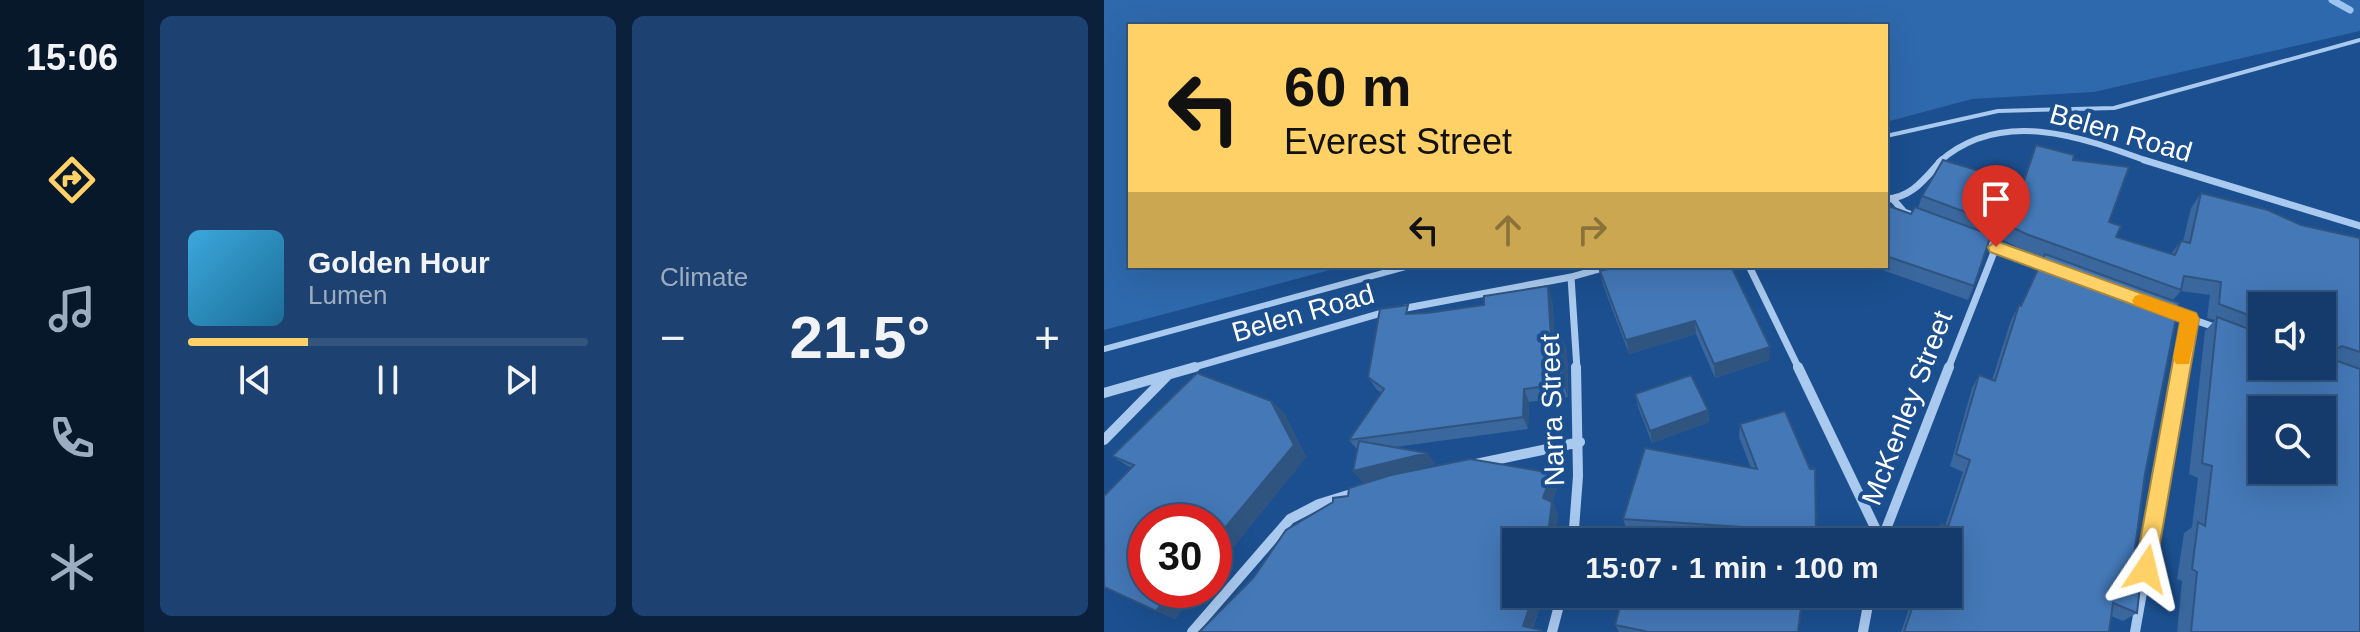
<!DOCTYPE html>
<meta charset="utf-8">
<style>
:root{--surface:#143b6b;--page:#1d4271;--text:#f1f3f6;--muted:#9dadc1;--line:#33557e;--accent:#ffd166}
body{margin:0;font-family:Helvetica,sans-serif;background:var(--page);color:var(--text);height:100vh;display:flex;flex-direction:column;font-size:30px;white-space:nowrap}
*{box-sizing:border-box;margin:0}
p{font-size:26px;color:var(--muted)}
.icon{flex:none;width:44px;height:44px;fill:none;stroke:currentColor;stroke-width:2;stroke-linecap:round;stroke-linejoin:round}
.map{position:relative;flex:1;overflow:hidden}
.sheet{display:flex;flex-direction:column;gap:16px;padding:16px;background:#0b203b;width:960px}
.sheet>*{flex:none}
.banner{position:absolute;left:24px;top:24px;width:760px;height:244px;border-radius:0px;box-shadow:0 8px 32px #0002,0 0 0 2px var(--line);background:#ffd166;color:#111;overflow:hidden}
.controls{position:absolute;left:1144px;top:292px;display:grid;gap:16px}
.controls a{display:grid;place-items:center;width:88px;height:88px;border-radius:0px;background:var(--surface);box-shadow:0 8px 32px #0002,0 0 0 2px var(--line);font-size:40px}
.speed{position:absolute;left:24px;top:504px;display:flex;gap:16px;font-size:40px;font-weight:700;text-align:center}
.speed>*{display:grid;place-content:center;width:104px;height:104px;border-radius:50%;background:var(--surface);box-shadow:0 8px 32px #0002,0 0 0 2px var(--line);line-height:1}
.speed .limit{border:12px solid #d22;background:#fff;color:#111}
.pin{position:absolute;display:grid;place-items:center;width:68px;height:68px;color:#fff;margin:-82px -34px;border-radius:50% 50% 50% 0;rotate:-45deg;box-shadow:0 0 8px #0007}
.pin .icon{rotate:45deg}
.me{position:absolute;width:88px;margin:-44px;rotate:10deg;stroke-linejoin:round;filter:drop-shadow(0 0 6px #0008)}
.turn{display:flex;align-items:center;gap:28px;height:168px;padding:0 24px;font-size:36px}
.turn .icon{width:104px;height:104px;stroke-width:2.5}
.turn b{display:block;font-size:56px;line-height:68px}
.lanes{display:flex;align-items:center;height:76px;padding:0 24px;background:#0003;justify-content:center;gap:40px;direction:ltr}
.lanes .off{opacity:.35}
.big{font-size:60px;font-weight:700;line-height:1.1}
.sheet .tile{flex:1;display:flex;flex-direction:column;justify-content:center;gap:12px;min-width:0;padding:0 28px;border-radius:12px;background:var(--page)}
.song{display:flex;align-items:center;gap:24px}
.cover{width:96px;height:96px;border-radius:12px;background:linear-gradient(135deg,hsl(200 70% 55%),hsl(200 70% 35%))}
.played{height:8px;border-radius:4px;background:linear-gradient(90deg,var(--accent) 30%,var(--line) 30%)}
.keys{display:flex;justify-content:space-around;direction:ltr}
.heat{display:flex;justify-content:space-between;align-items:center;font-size:44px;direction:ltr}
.sheet .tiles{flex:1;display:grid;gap:16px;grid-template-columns:repeat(2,1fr)}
.trip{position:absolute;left:398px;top:528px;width:460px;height:80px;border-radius:0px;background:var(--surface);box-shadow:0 8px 32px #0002,0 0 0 2px var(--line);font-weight:700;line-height:80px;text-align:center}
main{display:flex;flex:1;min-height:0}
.tabs{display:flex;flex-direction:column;width:144px;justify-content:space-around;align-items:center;background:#08182b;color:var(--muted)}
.tabs .icon{width:56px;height:56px}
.tabs .active{color:var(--accent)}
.tabs b{font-size:36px;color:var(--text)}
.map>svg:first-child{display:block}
.green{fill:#2e69ad}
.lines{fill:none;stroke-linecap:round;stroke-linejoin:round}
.stream{stroke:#9cc4f0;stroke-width:7}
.lane-far1{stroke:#a9c9ee;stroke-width:4}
.lane{stroke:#a9c9ee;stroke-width:6}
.street-far2{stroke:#a9c9ee;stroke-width:6}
.street-far1{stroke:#a9c9ee;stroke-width:7}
.street{stroke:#a9c9ee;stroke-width:10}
.wall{fill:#3a679d;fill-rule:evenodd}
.shaded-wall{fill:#305480}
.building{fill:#4478b7;stroke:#305480;stroke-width:2;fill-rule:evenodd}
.route{fill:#ffd166;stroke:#a68842;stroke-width:2}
.slow{fill:#f59e0b}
.labels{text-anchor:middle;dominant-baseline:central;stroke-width:8;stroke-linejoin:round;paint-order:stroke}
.street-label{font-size:28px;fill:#fff;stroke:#1b4f8f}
</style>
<main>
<nav class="tabs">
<b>15:06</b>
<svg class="icon active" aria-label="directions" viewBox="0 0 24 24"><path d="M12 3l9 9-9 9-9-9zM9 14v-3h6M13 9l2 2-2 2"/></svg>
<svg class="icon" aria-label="music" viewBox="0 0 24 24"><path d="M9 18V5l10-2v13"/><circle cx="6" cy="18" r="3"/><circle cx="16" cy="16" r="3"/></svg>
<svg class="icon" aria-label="phone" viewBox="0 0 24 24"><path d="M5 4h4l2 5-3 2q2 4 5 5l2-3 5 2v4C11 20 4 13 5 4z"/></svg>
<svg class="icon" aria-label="climate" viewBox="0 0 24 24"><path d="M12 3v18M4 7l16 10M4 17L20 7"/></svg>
</nav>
<section class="sheet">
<div class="tiles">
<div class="tile">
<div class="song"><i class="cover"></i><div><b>Golden Hour</b><p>Lumen</p></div></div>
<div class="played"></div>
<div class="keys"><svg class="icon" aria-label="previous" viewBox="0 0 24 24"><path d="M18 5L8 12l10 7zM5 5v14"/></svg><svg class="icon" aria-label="pause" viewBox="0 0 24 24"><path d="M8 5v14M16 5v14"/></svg><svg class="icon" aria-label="next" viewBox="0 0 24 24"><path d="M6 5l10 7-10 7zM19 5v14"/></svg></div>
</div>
<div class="tile"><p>Climate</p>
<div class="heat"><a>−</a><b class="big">21.5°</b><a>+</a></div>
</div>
</div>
</section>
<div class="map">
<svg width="1256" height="632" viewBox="0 0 1256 632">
<rect width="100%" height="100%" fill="#1b4f8f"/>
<path class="green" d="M0,0H1256V31L990,92L868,99L782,122V26H26V266H241L0,330Z"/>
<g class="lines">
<path class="stream" d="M1228,0L1246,10"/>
<path class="lane-far1" d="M782,136L894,111L1010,108L1256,40"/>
<path class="lane" d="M0,349L305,266"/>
<path class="street-far2" d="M835,162C897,107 978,137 1046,162"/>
<path class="street-far1" d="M1040,160L1256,226
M782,199C808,198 821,178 838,160
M789,199L800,212L808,215
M877,241L943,266
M645,266L695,369
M467,277L473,369
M1065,311L1116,329
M84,369L281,312L467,277L506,266
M844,369L892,247
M1077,369L1086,319"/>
<path class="street" d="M694,367L777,540
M0,393L91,367
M0,440L64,375
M372,464L476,442
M469,542L474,476L472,367
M777,542L845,367
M88,632L186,519L215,504L254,492
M448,632L458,594
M759,632L766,594
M1031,632L1078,367"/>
</g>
<path class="wall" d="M932,145L969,160L1005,222L1012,237L1067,254L1077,241H1079L1087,208L1097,193L1197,225L1256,238V632H1073L1078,581L1073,579L1080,533L1088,527L1094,478L1085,474L1101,331L1111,320L1103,318L1106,295L1077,291L1069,300L1041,474L1031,548L1033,613L1019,621L1007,616L1005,632H797L810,594H844V542H827L837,524L841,526L859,472L846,466L868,388L875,375L888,380L907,320L915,305L916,306L939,257L915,248L886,233L870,286L864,300L767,266H782V205L807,214L814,208L818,196L918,183ZM1158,306L1218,366H1158Z
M496,271L665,360L611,378L592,334L525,354L499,285Z
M448,300L451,339L458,338L463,352L464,397L425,402L424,429L291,447L323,453L331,464L292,474L454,485L448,502L454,514L412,594H440L429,628L437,630L438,632H95L244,496L282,477L260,483L249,471L253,449L245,440L278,393L273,390L264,377L309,314Z
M93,373L167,401L180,413L202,457L110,571V522H42V590H94L71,619L0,587V496L27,468L8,456Z
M531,394L604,410L605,422L548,443L534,407Z
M636,424L712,532L710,542L523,530L519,519L647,468L635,437Z
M512,594H670L694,632H515L511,625L517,602L515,601Z"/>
<path class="shaded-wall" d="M444,286L448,300L452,353L447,340Z
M591,321L592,334L525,354L522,340Z
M458,338L463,352L464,397L459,384Z
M666,347L665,360L611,378L610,364Z
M420,389L425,402L424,429L419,417Z
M167,401L180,413L202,457L110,571V541Z
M604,410L605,422L548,443L546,431Z
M323,453L331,464L260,483L249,471Z
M448,473L454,485L446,509L439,498Z
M448,502L454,514L451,542H443Z
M69,590H94L71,619L52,611Z
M430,594H440L427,632L419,626Z"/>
<path class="building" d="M932,145L970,155L969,160L1025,167L1005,222L1017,226L1012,237L1071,255L1077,241L1086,243L1097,193L1164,210L1197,225L1256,238V352L1238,346L1227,351L1233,361L1256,369V632H1087L1093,572L1088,569L1094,522L1101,526L1108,466L1098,463L1113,317L1158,334V366H1218V306H1158V320L1115,304L1117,282L1080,276L1077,290L922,234L892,219L891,223L818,196L839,160L919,184ZM1158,410H1218V470H1158Z
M782,205L807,214L811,207L887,235L870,286L782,256Z
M941,254L1075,303L1041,474L1031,548L1040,551L1033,613L1009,603L1005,632H800L813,594H844V542H830L837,524L844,527L866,460L852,454L875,375L891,381L915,305L917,306Z
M516,266H627L666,347L610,364L591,321L522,340L496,271Z
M444,286L447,340L458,338L459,384L420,389L419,417L245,440L280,389L264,377L276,309L304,305L302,314L323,313L380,305V296Z
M93,373L167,401L190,445L110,541V522H42V590H69L52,611L0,587V496L30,465L8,456Z
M587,375L604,410L546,431L531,394Z
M681,411L706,469H711L712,532L519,519L541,448L653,469L636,424Z
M255,441L323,453L249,471Z
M366,459L448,473L439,498L448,502L443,542H412V594H430L419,626L437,630L436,632H95L149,578L182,530L229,502V498L244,496L245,488L287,475Z
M516,594H670L698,599L694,632H541V631L511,625L519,595Z"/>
<path class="route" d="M892,241L1092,313L1095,319L1050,578L1042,581L1034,578L1031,569L1076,322L886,252L884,247Z"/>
<path class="slow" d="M1037,294L1092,313L1095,319L1085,364H1072L1069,358L1076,322L1031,305L1028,301L1031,296Z"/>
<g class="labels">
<g class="street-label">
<text transform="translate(1017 133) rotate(16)">Belen Road</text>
<text transform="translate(199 313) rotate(-16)">Belen Road</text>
<text transform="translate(803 408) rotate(-69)">McKenley Street</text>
<text transform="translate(448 410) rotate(-92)">Narra Street</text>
</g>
</g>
</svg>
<div class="controls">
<a><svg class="icon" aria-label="sound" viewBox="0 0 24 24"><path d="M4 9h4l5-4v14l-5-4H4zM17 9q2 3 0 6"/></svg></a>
<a><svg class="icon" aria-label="search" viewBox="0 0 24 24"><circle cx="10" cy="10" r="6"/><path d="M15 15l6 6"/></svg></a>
</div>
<div class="speed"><div class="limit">30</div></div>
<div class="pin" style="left:892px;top:247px;background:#d93025"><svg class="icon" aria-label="arrive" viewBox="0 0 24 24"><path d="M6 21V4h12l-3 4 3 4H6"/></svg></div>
<svg class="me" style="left:1042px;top:569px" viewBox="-20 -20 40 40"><path d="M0-17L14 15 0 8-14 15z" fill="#ffd166" stroke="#fff" stroke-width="4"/></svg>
<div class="trip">15:07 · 1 min · 100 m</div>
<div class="banner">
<div class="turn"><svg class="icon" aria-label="left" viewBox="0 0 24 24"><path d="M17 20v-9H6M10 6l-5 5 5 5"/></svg><div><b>60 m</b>Everest Street</div></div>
<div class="lanes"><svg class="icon" aria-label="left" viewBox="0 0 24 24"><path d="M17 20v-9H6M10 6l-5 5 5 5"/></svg><svg class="icon off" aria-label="ahead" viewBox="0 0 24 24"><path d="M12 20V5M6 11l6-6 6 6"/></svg><svg class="icon off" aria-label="right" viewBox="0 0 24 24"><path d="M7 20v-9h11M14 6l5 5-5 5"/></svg></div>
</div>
</div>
</main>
